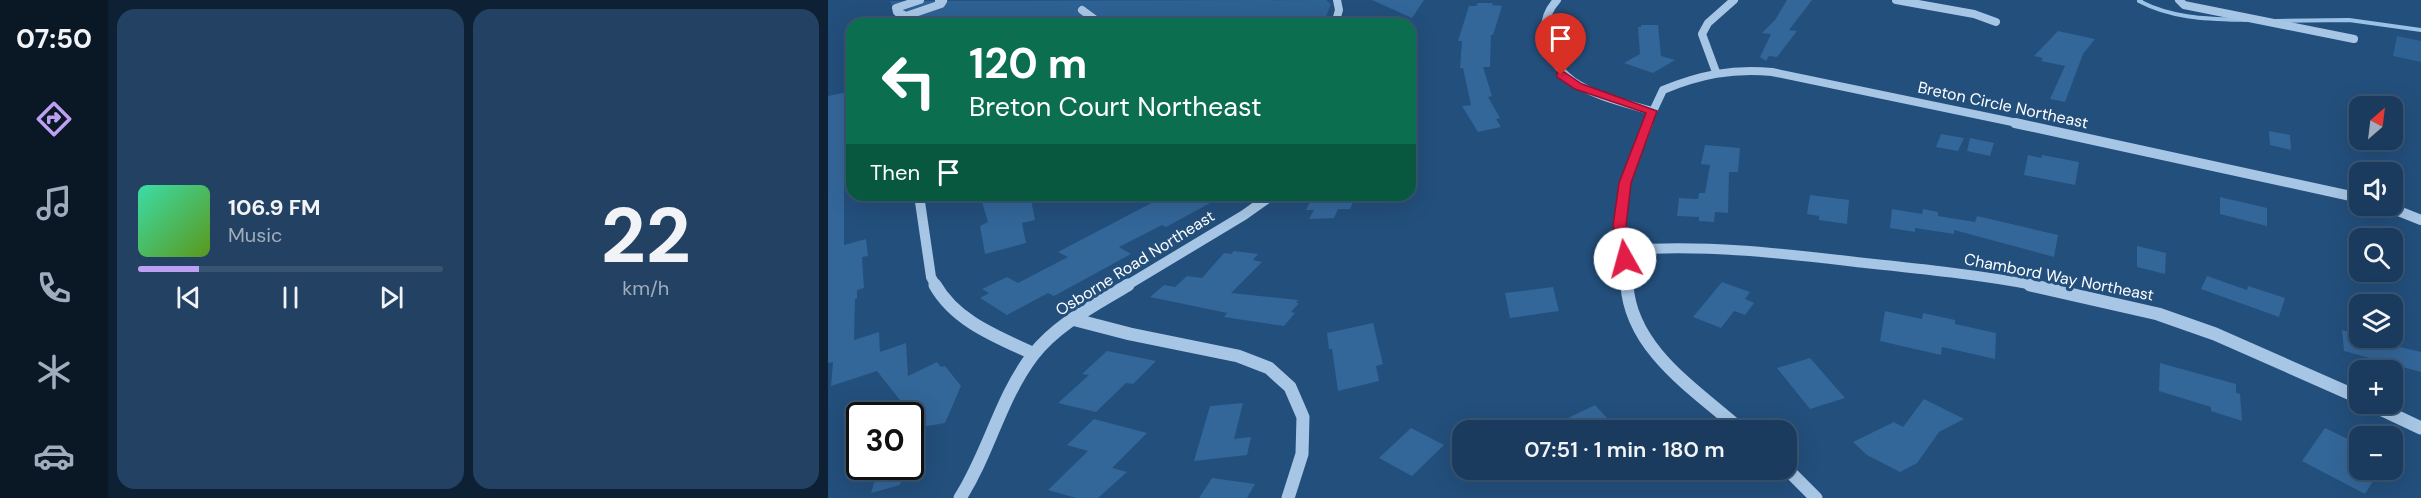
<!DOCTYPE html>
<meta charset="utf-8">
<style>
:root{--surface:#1a3b5d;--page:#234263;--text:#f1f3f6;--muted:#9fadbc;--line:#385572;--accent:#bca0f2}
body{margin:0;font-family:"DM Sans",sans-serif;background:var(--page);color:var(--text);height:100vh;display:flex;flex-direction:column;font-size:22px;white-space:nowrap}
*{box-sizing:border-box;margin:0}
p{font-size:20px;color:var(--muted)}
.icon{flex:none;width:33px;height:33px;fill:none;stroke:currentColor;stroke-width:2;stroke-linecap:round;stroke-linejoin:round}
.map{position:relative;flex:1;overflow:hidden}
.drawer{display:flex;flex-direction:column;gap:9px;padding:9px;background:#0e2033;width:720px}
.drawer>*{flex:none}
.top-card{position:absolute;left:18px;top:18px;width:570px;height:183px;border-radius:18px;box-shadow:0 6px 24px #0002,0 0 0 2px var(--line);background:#0b6e4f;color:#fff;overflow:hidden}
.needle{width:39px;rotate:28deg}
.buttons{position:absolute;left:1521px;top:96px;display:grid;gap:12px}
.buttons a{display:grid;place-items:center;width:54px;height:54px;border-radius:12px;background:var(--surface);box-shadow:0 6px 24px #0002,0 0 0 2px var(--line);font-size:30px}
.speed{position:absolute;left:18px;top:402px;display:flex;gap:12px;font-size:30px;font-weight:700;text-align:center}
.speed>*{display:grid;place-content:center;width:78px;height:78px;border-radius:50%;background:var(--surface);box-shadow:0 6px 24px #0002,0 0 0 2px var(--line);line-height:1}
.speed .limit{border:3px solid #111;border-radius:9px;background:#fff;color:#111}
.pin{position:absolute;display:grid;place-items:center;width:51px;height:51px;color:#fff;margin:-62px -26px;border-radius:50% 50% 50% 0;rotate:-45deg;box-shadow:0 0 6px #0007}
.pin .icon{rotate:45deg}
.me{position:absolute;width:66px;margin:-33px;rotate:353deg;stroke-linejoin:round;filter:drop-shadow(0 0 4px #0008)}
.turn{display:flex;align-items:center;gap:21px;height:126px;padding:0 24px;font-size:27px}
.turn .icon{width:78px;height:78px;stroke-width:2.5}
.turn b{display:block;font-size:42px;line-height:51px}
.then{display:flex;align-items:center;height:57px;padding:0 24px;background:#0003;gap:12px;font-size:22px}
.drawer .card{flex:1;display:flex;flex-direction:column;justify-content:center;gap:9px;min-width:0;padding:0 21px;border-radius:18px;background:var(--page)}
.drawer .dial{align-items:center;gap:0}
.dial b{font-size:78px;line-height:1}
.song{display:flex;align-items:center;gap:18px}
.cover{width:72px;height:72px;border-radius:9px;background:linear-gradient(135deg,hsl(160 70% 55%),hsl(90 70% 35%))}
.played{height:6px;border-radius:3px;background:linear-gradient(90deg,var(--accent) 20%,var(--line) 20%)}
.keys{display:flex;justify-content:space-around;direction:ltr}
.drawer .tiles{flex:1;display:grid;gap:9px;grid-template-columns:repeat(2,1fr)}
.trip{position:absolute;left:624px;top:420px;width:345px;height:60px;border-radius:18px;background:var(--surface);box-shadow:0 6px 24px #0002,0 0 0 2px var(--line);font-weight:600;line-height:60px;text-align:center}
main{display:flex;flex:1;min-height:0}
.tab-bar{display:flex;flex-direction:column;width:108px;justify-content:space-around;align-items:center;background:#0a1825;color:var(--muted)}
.tab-bar .icon{width:42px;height:42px}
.tab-bar .current{color:var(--accent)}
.tab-bar b{font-size:27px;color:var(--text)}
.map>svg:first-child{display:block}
.green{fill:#2e6194}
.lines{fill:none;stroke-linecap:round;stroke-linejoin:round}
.stream{stroke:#9bc2e6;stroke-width:4}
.building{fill:#369}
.minor-far2{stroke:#a7c6e5;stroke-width:8}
.minor-far1{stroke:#a7c6e5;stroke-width:10}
.minor{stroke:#a7c6e5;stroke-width:13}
.route{fill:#e11d48;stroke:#92132f;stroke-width:1.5}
.labels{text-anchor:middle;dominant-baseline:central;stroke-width:6;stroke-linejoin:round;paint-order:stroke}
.street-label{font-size:16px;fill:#fff;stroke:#234f7c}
</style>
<main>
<nav class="tab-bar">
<b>07:50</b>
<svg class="icon current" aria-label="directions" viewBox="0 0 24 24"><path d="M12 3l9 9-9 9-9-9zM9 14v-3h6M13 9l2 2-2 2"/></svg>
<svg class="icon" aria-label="music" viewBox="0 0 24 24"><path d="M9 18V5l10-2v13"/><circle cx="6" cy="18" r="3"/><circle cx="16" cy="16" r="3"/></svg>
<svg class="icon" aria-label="phone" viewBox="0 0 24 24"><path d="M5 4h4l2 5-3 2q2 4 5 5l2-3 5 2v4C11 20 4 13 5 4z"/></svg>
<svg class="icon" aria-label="climate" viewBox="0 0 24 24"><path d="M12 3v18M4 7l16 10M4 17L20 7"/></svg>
<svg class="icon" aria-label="car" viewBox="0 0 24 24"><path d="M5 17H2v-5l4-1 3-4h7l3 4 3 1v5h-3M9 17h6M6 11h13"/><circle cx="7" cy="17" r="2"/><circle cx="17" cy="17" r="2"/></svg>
</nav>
<section class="drawer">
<div class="tiles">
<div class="card">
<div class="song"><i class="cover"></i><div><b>106.9 FM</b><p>Music</p></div></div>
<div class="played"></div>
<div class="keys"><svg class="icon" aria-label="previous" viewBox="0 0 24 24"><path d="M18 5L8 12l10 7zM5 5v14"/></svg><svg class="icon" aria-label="pause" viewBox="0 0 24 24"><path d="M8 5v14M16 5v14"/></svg><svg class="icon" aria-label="next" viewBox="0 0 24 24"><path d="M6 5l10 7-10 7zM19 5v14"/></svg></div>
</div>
<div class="card dial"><b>22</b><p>km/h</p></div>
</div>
</section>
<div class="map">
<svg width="1593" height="498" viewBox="0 0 1593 498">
<rect width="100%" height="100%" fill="#234f7c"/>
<path class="green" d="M498,0L503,4L495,24H72L62,1Z
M1569,36L1593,41V62L1565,56Z"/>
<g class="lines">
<path class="stream" d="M1313,0L1311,1C1345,19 1381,19 1418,20
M1448,21L1521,20L1593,30"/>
</g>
<path class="building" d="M544,0H596L584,18Z
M959,0H984L961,30L969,31L949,57L941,56L938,61L932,57L943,34L934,33L947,20Z
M650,3H665L664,5L674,6L665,35H663L662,67H655L664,96L660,97L672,118L668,119L673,127L650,132L634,106L643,105L635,68H632L634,41H630L641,6H648Z
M813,25H830L833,56L847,60L825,73L796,63L812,54L810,27H813Z
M1230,31L1267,39L1255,54L1237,102L1222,99L1237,66L1213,61L1215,58L1206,56Z
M24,91V134L16,136V245L38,239L40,256L34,257L36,288L29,290V298L27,299L26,340L51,332L52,352L78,343L80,376L109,362L113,367L117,366L133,386L117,423L82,429L83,414L49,371L3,386L5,362L0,363V96Z
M1441,131L1462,135L1463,150L1442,145Z
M1113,134L1136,138L1130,151L1108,147Z
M1142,138L1166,143L1162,156L1139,151Z
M877,145L912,148L910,172H901L900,213L887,212L886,222L871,221V217L849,216L851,198L870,199L871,193H877L882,165L873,164Z
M1200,155L1213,158L1214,155L1251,162L1247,185L1196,175Z
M152,195H202L207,220L194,223L198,243L157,254L152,226L160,222Z
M349,195H397L338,227L334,225L291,247L303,254L226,296L220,293L179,315L152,298L161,293L154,289L179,277L190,283L240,257L230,252L333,198L339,201Z
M485,195H528L522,209H510L506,218L481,219L486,210H478Z
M982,195L1021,200L1019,224L991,220V216L979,214Z
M1392,197L1439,208V226L1392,214Z
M1064,209L1094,214L1095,209L1110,212V216L1147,222L1149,216L1230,235L1226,257L1126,230V234L1087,228V232L1062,228Z
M1309,246L1338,253L1337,274L1309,267Z
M406,251L430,254L425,260L434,262L403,293L470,300L468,303H471L463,312L467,313L456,326L396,317L399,313L322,297L336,285L347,287L359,276L374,278L396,253L403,254Z
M1379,276L1419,290L1420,286L1457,298L1451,317L1373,289Z
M894,282L922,292L917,299L926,303L917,315L906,311L893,328L865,317Z
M725,287L731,311L682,318L677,293Z
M1057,311L1094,319L1095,313L1127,320V324L1168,333L1167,359L1114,347L1113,355L1052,341Z
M545,323L555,364L548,366L551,381L510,391L504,349H501L499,333Z
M1514,330L1532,335V338L1593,352V372L1516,351Z
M279,351L328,361L305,384L298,383L268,412L230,403L261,375L254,374Z
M982,358L1017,398L982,409L949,368Z
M1332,363L1408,384V393L1412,394L1414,421L1383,411V407L1331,391Z
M1096,399L1136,419L1111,432L1089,463L1072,472L1039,455L1025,442L1066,422L1075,427Z
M415,403L406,439L423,437L419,455L366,461L382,406Z
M767,405L790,430H747L738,419Z
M266,419L319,433L284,468L299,472L270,498H248L220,490L260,451L239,445Z
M583,428L616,445L584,476L551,458Z
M1497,428L1532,445V470H1552L1537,494L1474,461Z
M51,466H77L72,485L43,493Z
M384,478L427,484L419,498H371Z"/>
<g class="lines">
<path class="minor-far2" d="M729,0C719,11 715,25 718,39C728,90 781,98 824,111
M1068,0L1146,14L1168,22
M1351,0L1356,5L1526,39
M254,10L273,24
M78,16L69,12L68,8L92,0
M67,24L78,16L113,4L115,1L111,0
M507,24L511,10L509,0
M888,72L874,34L880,23L906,0
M819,124L835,90C871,75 905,68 944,72L1194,124"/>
<path class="minor-far1" d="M1187,123L1532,198
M91,195L103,277L108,286
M1558,206L1593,220
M800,250C879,244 959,254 1037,263C1095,269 1153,275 1210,286
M298,286L416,215L444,195
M799,286L797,259L800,250L792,226L797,183L820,123"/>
<path class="minor" d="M107,285C128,322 170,337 206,354
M799,285C803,350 868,390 913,430
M1202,285L1330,314L1387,334L1532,398
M244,319L302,334L410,356L441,368L462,387L475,417L474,454L460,498
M1542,404L1593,428
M958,468L988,498
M132,498C161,453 172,398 205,355C229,324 267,305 300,285"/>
</g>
<path class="route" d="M729,72H736L754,84L829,111L803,183L798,226L807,250L802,262L797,263L790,259L793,250L785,226L791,183L818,113L747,89L729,77Z"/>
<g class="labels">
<g class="street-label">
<text transform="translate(1175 105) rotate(12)">Breton Circle Northeast</text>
<text transform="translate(307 263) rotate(-32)">Osborne Road Northeast</text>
<text transform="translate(1231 277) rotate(11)">Chambord Way Northeast</text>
</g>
</g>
</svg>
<div class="buttons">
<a><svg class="needle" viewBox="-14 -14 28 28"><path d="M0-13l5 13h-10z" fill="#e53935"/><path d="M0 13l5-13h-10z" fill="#9fadbc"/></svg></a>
<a><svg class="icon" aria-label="sound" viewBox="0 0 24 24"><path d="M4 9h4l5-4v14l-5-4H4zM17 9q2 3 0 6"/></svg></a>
<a><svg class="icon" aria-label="search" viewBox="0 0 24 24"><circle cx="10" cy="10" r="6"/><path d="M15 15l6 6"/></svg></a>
<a><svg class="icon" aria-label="layers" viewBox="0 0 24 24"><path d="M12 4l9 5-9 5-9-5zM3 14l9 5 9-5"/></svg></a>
<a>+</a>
<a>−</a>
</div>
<div class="speed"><div class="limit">30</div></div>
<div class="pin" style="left:733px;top:75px;background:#d93025"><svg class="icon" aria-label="arrive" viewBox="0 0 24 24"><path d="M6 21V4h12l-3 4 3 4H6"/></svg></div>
<svg class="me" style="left:797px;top:259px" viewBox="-20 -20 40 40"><circle r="19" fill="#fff"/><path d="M0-13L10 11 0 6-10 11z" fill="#e11d48"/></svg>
<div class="trip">07:51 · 1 min · 180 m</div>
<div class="top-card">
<div class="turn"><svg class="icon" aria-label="left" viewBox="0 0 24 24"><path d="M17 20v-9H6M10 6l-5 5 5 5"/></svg><div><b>120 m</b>Breton Court Northeast</div></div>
<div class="then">Then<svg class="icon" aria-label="arrive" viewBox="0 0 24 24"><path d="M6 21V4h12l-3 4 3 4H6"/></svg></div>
</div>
</div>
</main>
